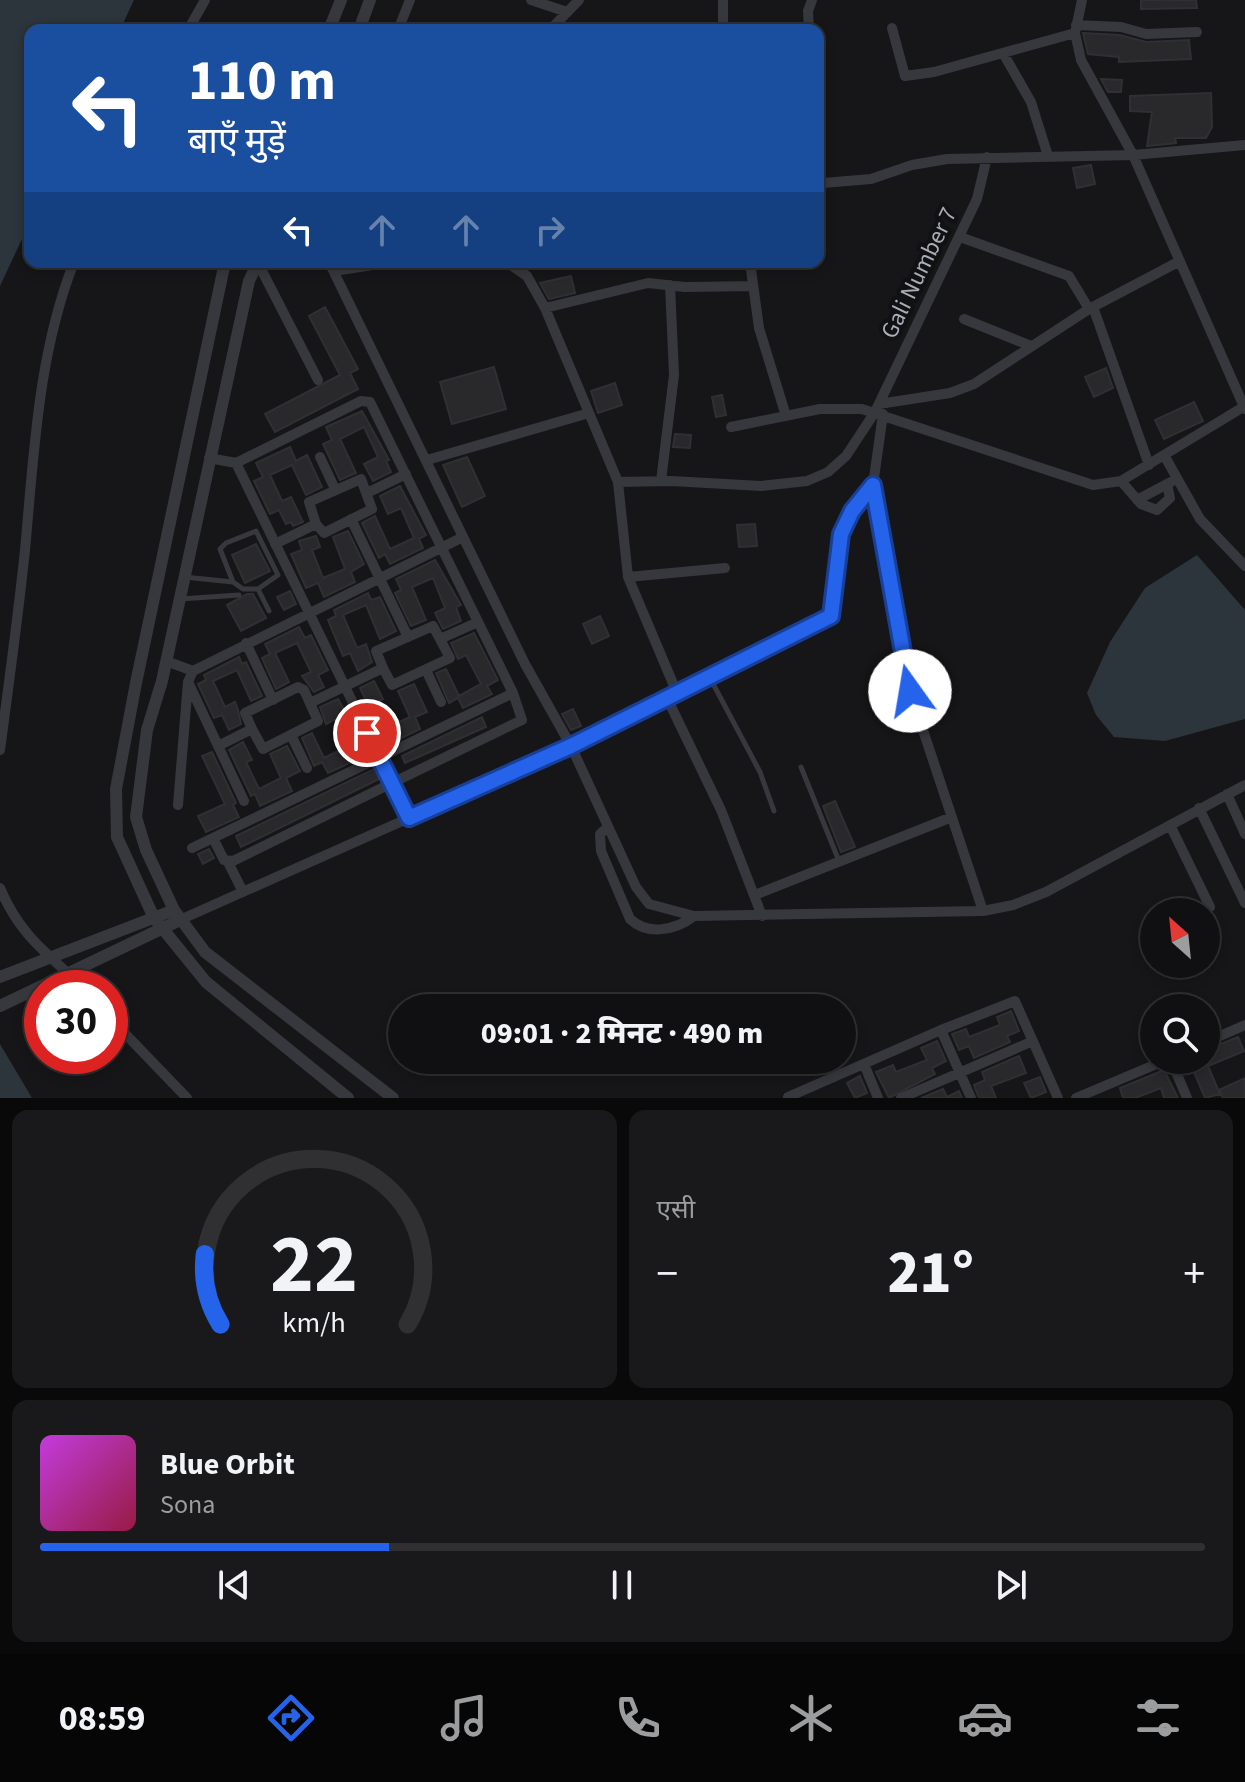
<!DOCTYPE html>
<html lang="hi">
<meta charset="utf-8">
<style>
:root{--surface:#101012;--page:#19191b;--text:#f1f3f6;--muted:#9c9d9f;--line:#303032;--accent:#2563eb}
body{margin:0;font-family:"Source Sans 3","Noto Sans Devanagari",sans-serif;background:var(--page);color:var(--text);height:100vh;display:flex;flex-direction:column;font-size:30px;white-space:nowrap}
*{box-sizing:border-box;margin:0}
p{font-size:26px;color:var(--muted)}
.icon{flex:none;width:44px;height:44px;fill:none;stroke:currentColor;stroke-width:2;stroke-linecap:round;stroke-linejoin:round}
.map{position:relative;height:1098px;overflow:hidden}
.sheet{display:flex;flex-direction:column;gap:12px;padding:12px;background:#09090a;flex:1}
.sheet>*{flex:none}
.top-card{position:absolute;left:24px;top:24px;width:800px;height:244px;border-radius:16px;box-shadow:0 4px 12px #0003,0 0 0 2px var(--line);background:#1a4fa0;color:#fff;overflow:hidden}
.needle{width:52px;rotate:333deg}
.fabs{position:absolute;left:1140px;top:898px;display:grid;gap:16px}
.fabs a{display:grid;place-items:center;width:80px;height:80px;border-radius:50%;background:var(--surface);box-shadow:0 4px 12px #0003,0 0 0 2px var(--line);font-size:40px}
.speed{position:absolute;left:24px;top:970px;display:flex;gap:16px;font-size:40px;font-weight:700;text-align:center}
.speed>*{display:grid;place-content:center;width:104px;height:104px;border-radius:50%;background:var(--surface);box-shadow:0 4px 12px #0003,0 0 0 2px var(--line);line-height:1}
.speed .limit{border:12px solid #d22;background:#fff;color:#111}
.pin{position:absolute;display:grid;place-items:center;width:68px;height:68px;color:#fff;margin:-34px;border:4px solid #fff;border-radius:50%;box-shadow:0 2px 8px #0007}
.me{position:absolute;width:88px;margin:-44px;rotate:347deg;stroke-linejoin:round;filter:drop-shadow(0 0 6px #0008)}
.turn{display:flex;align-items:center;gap:28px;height:168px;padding:0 32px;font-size:36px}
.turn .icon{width:104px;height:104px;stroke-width:2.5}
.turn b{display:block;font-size:56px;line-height:68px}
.lanes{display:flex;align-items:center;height:76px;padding:0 32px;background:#0003;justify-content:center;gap:40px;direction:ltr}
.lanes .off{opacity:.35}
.big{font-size:60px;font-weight:800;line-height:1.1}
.sheet .widget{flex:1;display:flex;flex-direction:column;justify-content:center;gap:12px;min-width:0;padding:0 28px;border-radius:16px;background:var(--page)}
.sheet .dial{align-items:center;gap:0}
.dial svg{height:208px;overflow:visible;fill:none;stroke:var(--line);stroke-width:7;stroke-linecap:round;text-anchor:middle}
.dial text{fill:var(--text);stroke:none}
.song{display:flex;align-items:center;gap:24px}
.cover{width:96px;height:96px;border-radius:12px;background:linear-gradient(135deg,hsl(290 70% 55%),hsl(340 70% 35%))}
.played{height:8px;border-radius:4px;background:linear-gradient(90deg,var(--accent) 30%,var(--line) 30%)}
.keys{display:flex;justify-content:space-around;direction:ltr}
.heat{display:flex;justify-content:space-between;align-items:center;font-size:44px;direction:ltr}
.sheet .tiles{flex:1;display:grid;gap:12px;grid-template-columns:1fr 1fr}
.widget:last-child{grid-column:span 2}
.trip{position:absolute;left:388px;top:994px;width:468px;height:80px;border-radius:40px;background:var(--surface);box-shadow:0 4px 12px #0003,0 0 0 2px var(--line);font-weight:800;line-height:80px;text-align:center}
.menu{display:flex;height:128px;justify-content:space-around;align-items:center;background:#060607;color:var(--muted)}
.menu .icon{width:56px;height:56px}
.menu .current{color:var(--accent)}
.menu b{font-size:36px;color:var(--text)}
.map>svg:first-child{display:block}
.water{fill:#2c353c}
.building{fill:#29292c;stroke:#303034;stroke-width:2}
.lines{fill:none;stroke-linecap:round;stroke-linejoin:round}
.service{stroke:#37383d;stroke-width:5}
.minor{stroke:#37383d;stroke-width:10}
.tertiary{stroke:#37383d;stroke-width:12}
.route-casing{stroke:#184099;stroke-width:20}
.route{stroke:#2563eb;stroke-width:14}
.labels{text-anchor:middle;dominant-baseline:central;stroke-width:8;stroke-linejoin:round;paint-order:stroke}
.street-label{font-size:24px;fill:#a8adb8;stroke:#111113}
</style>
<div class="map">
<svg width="1245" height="1098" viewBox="0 0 1245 1098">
<rect width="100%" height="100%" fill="#161618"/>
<path class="water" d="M0,0H134L120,30H30V222L0,286Z
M1197,555L1245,610V719L1165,741L1114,737L1096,715L1087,693L1110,642L1145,588Z
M0,1044L32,1098H0Z"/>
<path class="building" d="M1141,0H1196L1197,8L1141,9Z
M1083,33L1120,35L1146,42L1189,40L1191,59L1119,62V57L1088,54Z
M1101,79L1122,80L1121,92H1108Z
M1211,93L1212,127L1206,138H1175L1176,143L1147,146L1152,112L1130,111V96Z
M1091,165L1095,184L1077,188L1073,168Z
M571,276L575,293L549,299L540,283Z
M325,307L358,369L350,373L358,389L275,432L265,414L340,375L309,316Z
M494,367L506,409L452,424L440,382Z
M1106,368L1113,388L1094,397L1085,377Z
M615,383L622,405L598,413L591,391Z
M722,395L726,415L716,417L712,397Z
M1194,402L1203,421L1164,439L1155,420Z
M362,411L389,460L386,461L391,472L373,481L364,464L378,457L364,427L340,439L356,473L340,480L323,444L332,440L326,427Z
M675,434L691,435L690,448L673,447Z
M290,447L296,461L307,455L322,487L306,495L292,465L270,475L282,501L291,497L303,522L293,526L291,522L286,524L279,510L270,514L254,481L263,477L256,463Z
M467,457L485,496L462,507L443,465Z
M400,486L426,535L419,539L423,548L390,564L385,554L379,558L362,523L375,516L390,549L414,538L401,508L388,514L380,496Z
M755,524L757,546L739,547L737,525Z
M348,531L364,564L351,572L355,582L324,597L318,583L306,588L291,554L302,550L299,541L316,536L320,547L312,550L323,578L345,569L333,537Z
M256,544L270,571L245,583L232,555Z
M435,560L461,605L456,607L461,621L443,629L435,613L445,608L433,578L412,587L426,620L411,626L395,593L401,590L396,579Z
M290,591L296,604L284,610L277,597Z
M368,593L371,600L380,597L396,631L380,639L366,605L343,615L357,648L366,644L372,662L358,671L350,653L343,656L328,620L336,616L334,610Z
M247,594H253L266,618L241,631L227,605Z
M600,616L609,636L592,644L583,624Z
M299,627L305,638L311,635L328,670L318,675L324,687L314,692L302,676L311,672L297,643L275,653L289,682L276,689L262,658L270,654L265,644Z
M474,633L498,680L487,686L492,694L463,708L458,698L449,703L436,673L446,669L459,696L481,684L466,655L458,659L451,643Z
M239,657L242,664L246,662L262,696L251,701L237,670L213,681L225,707L235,702L238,710L241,724L229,730L222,715L214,718L198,684L206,680L204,675Z
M374,681L383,699L372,704L384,729L410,717L398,691L414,684L427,712L415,717L420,729L387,745L382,733L378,735L362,703L366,701L360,688Z
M338,699L363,742L357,745L363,757L328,773L322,762L314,766L302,738L312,733L324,758L351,745L338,718L326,724L320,707Z
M573,709L581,726L571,730L562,714Z
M482,717L486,727L405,763L402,756Z
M243,742L252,760L246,762L259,789L281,778L270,754L287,746L300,771L286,778L292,791L260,806L255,794L251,796L229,750Z
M212,752L236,803L233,805L239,817L206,832L198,816L225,804L202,756Z
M376,768L381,778L241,847L236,836Z
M835,801L855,847L841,852L823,806Z
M209,849L214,858L203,864L198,854Z
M1011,1011L1019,1031L1007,1036L1010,1042L974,1058L969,1046L959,1050L952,1034L966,1029L969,1037L1000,1025L997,1017Z
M1238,1037L1244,1051L1208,1066L1220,1094L1205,1098L1191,1065L1206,1062V1050Z
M937,1041L946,1061L932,1068L935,1074L889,1098L876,1072L893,1065L896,1072L927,1060L921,1048Z
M1019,1056L1026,1073L991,1086L996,1098H979L974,1085L985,1080L982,1072Z
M1164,1070L1178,1098H1164L1161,1088L1135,1098H1123L1120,1088Z
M860,1076L867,1093L855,1098L847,1083Z
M1040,1077L1046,1092L1031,1098L1024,1083Z
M1245,1078V1098H1223L1219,1090Z
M943,1089L947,1097L959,1091L962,1098H921Z"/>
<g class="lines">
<path class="service" d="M184,577L233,582L220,549L226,543L256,531L278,575L258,589L269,611
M233,582L243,589H258
M180,599L239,595
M710,678L760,772L774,811
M801,767L839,861"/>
<path class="minor" d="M531,0L567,12
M1082,0L1075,33L1081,60L1133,155L1245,409
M1076,25L1121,27L1146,34L1197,32
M892,28L905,76L934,72L1075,33
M188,30L205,0
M398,30L410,0
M550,30L579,0
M723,30V0
M809,30L808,11L812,0
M1003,53L1031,102L1048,156
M823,183L871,179L912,165L947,159L1133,155L1245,145
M960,237L1069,276L1089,309
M329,262L525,664L571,746L636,887L649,904L694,916L983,911L1013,905L1046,892L1245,785
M506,262L527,276L545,308
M750,262L759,328L786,416
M258,263L318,380
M334,271L392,262
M1093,307L1149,465
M964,319L1031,346
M879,404L950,393L974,384L1089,309L1180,261
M731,427L820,409H862L1093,485L1121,481L1245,406
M1164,455L1200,519L1245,566
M320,457L335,489
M209,458L236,463L361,401L370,402L513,693L522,720L392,783L236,463
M427,460L589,413
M661,481L674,375L670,285
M1121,481L1141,504L1157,510L1170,498L1167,484
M618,482L545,308L648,283L685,287L753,286
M873,485L910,691L983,911
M367,493L406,474
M1137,500L1171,482
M351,519L408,637
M275,544L316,524L309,502L361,479L372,509L324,533L316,524
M628,577L725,568
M440,639L478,622
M246,643L273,700
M166,661L193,671
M426,670L441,702
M189,684L244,801
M677,693L628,577L618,482L671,481L761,486L807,481L828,472L846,456L875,412L977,199L987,157
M667,698L721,810L762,916
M310,703L383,668L376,651L433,626L450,658L392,685L383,668
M291,735L307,768
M218,746L252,729L245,713L298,687L304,690L318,721L263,749L252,729
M0,750C9,683 18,617 25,550C34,453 38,354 74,262
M1227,794L1245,834
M178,805L188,682L193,671L463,537
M1199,808L1245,903
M1170,825L1210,907
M608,827L600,834L601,851L630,919C648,936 676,930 694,916
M213,838L513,693
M192,848L213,838L224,860L233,861L392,783L409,818
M228,862L243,892
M0,888C20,936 48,954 84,988
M755,895L952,817
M182,919L571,746L824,621L834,609L841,534L852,511L873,485L883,414
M110,1018L187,1098
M941,1030L1015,1001L1058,1098
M1206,1042L1245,1025
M1171,1060L1187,1098
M864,1064L878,1098
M788,1097L941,1030L971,1098
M901,1098L1033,1041
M1076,1098L1166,1060"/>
<path class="tertiary" d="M329,30L341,0
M359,30L370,0
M225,262L136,683L116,789L117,837L154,918L206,982L348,1098
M258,262L249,281L162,681L147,730L136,817L146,850L174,910L205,952L393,1098
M0,977L174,910
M0,1006L182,919"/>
</g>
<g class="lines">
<defs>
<path id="route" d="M367,733L409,818L571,746L831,616L841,534L852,511L873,485L910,691"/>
</defs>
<use href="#route" class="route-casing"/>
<use href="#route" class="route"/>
</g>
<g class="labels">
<g class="street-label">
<text transform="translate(919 273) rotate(-64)">Gali Number 7</text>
</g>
</g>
</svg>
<div class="fabs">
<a><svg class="needle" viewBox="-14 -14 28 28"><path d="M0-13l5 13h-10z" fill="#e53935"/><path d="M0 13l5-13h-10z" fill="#9c9d9f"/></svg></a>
<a><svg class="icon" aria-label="search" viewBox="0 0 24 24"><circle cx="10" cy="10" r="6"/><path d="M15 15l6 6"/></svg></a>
</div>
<div class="speed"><div class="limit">30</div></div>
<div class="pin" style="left:367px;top:733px;background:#d93025"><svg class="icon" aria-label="arrive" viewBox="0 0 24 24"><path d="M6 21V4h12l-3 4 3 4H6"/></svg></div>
<svg class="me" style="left:910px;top:691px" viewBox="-20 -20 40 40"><circle r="19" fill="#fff"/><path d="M0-13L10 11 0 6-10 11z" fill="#2563eb"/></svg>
<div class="trip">09:01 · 2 मिनट · 490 m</div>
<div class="top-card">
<div class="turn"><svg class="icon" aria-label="left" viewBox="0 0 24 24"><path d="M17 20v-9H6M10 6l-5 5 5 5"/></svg><div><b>110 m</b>बाएँ मुड़ें</div></div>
<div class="lanes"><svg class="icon" aria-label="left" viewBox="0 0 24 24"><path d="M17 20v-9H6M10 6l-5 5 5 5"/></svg><svg class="icon off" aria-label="ahead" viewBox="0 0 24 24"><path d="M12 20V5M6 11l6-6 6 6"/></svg><svg class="icon off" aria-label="ahead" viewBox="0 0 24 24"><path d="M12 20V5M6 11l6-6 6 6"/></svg><svg class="icon off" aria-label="right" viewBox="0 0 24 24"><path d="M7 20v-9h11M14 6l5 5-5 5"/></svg></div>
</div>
</div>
<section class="sheet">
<div class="tiles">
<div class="widget dial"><svg viewBox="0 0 100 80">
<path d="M14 69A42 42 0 1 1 86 69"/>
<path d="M14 69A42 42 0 0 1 8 42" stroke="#2563eb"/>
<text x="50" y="56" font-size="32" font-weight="700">22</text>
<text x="50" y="72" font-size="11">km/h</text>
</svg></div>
<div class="widget"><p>एसी</p>
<div class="heat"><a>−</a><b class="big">21°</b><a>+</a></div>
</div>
<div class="widget">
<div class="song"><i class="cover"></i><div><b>Blue Orbit</b><p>Sona</p></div></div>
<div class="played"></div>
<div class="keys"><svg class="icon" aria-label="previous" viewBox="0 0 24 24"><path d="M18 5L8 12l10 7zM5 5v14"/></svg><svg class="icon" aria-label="pause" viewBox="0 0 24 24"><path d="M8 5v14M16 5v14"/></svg><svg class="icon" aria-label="next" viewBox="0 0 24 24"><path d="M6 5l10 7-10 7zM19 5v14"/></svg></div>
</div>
</div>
</section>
<nav class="menu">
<b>08:59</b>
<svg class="icon current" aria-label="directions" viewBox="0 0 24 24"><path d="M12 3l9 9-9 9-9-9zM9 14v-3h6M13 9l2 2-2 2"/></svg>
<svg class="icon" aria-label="music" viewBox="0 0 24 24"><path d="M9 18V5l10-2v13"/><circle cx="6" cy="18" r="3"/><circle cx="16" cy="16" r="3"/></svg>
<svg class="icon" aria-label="phone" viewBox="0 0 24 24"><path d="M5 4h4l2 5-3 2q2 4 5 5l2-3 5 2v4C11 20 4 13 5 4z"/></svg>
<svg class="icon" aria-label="climate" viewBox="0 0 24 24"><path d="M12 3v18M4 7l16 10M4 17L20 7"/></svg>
<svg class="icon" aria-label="car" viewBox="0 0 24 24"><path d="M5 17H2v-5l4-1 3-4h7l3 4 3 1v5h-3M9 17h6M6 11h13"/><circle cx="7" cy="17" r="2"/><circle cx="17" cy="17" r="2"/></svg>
<svg class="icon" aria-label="filters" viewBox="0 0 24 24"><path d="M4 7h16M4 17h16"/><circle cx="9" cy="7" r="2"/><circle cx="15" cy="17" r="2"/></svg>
</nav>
